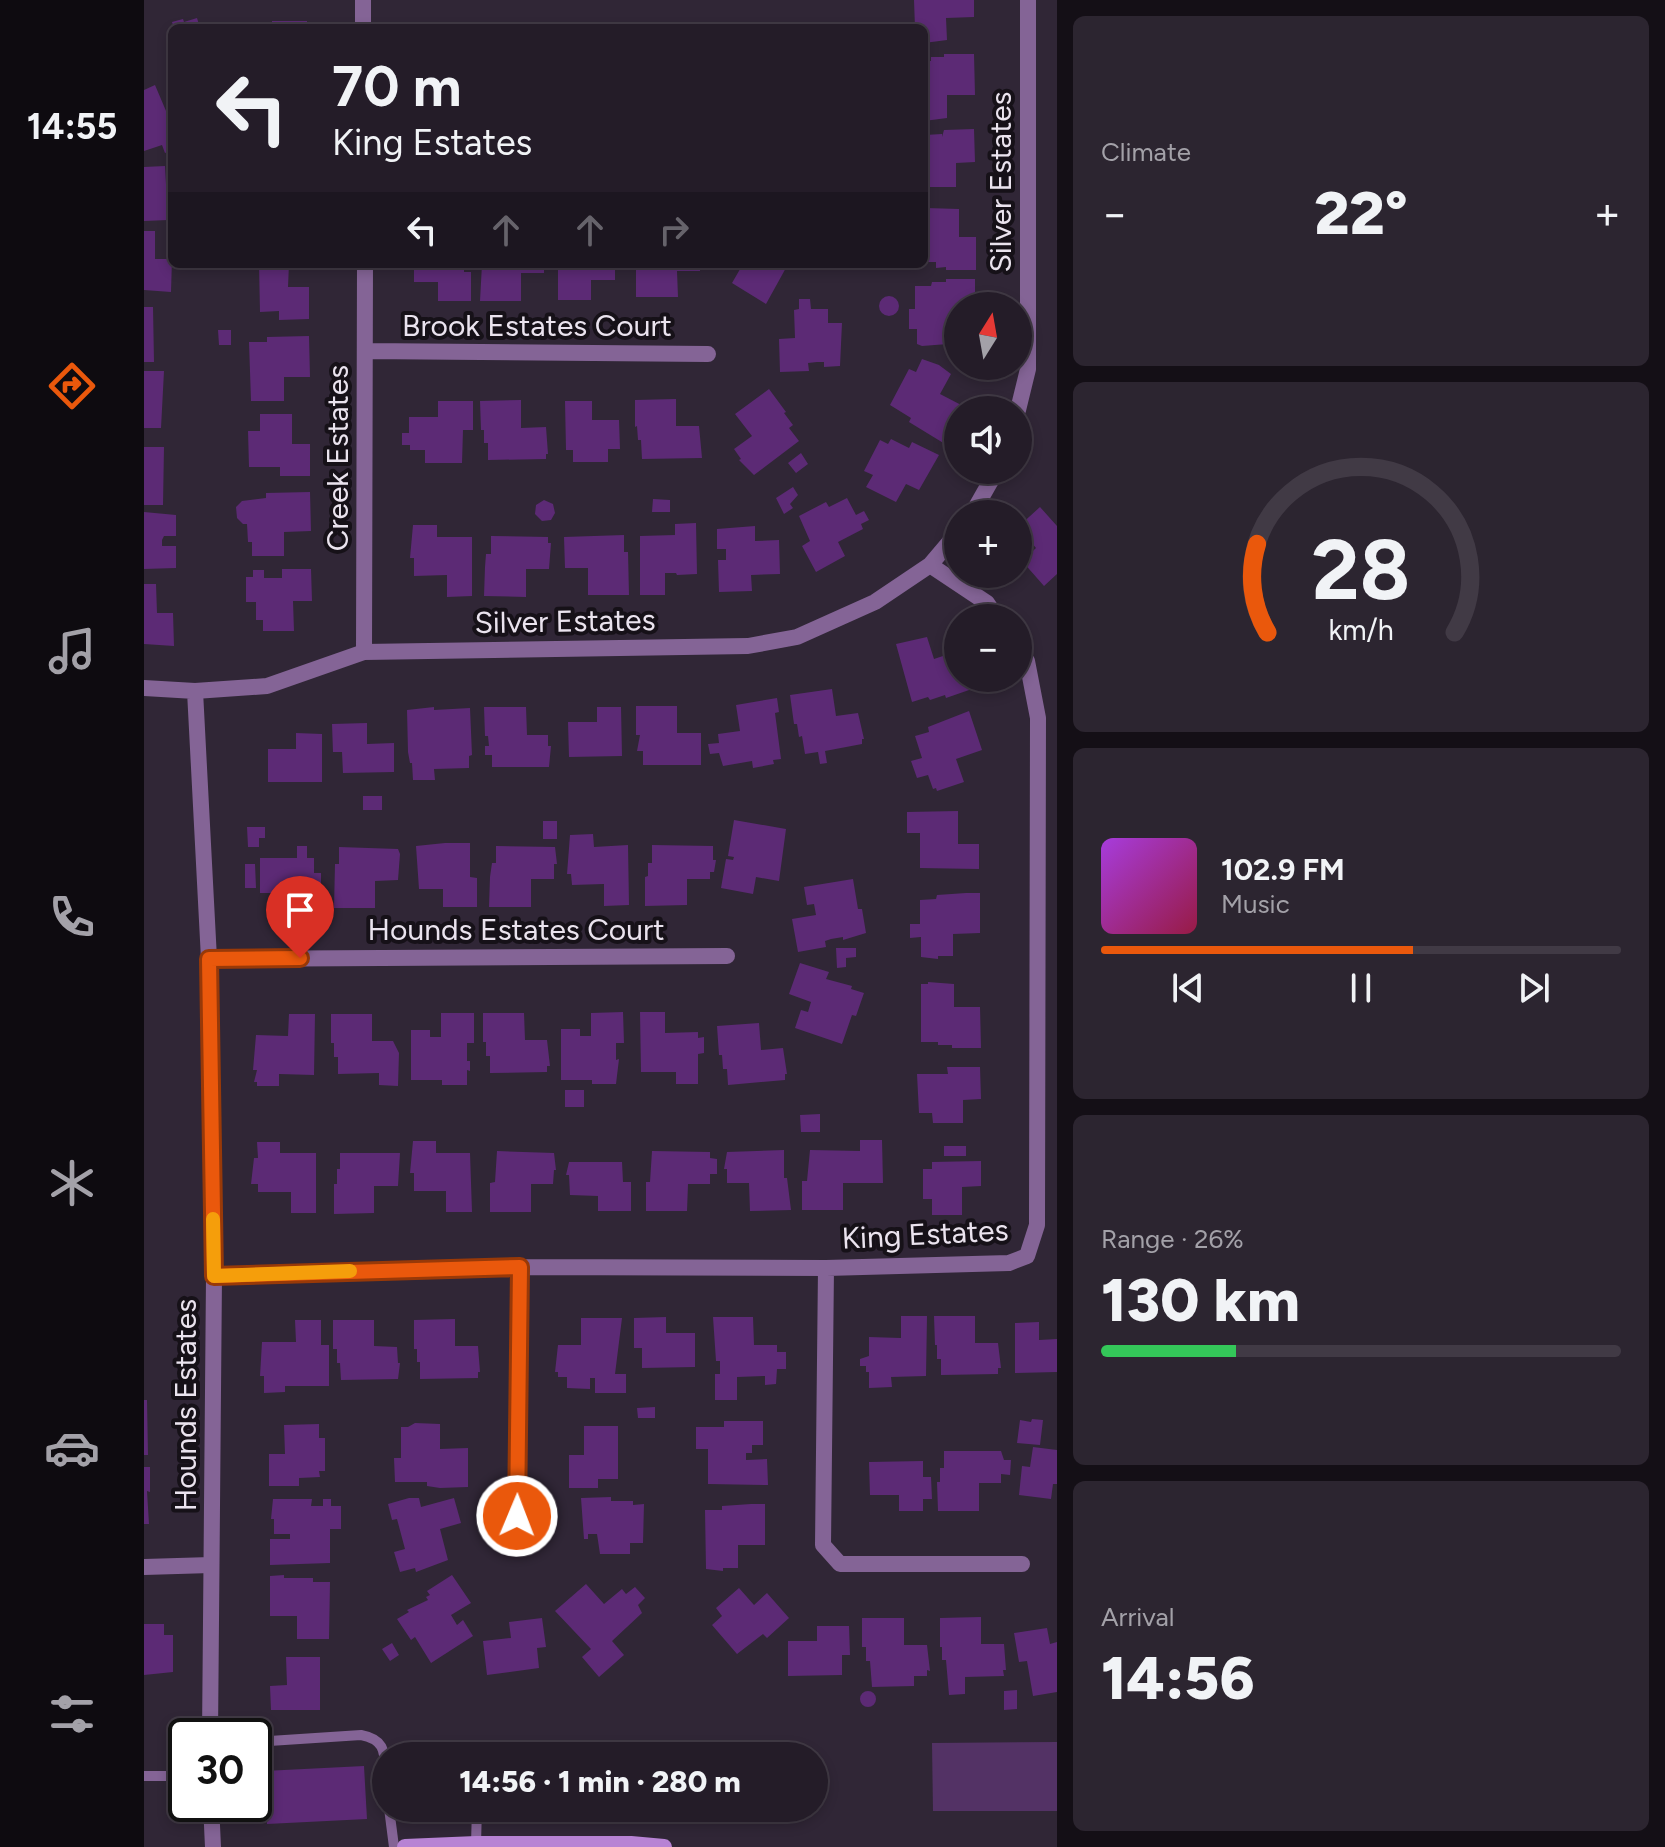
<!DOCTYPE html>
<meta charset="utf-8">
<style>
:root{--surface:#241c28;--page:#2c2530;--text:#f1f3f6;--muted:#a3a1a8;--line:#413a45;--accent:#ea580c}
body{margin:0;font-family:Figtree,sans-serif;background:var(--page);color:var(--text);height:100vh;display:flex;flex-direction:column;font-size:30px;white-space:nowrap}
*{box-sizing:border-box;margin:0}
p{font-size:26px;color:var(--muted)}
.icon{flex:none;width:44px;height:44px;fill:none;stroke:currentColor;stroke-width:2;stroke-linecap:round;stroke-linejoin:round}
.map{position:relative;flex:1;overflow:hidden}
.side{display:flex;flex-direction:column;gap:16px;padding:16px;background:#140f16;width:608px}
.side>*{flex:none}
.banner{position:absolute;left:24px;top:24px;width:760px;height:244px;border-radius:12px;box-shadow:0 4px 12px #0003,0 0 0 2px var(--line);background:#241c28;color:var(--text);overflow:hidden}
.needle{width:52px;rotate:11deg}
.controls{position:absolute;left:800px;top:292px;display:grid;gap:16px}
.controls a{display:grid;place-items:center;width:88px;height:88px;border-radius:50%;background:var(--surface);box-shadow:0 4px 12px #0003,0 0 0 2px var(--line);font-size:40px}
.speed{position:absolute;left:24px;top:1718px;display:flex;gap:16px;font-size:40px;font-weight:700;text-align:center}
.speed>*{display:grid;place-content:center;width:104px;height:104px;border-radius:50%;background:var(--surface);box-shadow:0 4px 12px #0003,0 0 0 2px var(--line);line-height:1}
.speed .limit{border:4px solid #111;border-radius:12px;background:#fff;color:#111}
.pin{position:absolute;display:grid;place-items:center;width:68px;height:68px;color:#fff;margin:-82px -34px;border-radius:50% 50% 50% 0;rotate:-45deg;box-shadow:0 0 8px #0007}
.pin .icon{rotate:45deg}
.me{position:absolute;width:88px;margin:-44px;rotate:1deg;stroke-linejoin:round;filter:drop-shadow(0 0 6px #0008)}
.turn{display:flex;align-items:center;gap:28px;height:168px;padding:0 32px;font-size:36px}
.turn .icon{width:104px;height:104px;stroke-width:2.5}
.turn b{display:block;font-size:56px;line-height:68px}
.lanes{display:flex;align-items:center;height:76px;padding:0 32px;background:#0003;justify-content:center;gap:40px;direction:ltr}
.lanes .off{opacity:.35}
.big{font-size:60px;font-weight:800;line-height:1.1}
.side .widget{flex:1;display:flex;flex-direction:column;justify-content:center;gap:12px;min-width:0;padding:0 28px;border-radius:12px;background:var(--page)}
.side .dial{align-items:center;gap:0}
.dial svg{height:208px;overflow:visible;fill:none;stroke:var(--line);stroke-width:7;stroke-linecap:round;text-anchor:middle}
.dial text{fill:var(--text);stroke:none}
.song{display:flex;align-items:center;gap:24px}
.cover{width:96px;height:96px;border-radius:12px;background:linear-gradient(135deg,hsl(280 70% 55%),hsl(340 70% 35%))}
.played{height:8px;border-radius:4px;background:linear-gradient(90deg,var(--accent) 60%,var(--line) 60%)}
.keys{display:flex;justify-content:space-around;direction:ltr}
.heat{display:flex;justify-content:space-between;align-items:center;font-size:44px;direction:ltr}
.charge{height:12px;border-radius:6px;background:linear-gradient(90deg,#34c759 26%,var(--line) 0)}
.trip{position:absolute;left:228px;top:1742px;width:456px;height:80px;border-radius:40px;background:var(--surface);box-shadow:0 4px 12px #0003,0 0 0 2px var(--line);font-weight:800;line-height:80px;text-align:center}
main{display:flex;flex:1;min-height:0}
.tab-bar{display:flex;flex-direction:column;width:144px;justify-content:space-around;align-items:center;background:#0e0b10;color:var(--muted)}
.tab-bar .icon{width:56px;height:56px}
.tab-bar .on{color:var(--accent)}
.tab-bar b{font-size:36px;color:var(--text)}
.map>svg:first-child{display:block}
.green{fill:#533265}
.building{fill:#5c2a75}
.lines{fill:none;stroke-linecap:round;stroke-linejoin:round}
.lane{stroke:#846496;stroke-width:10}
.street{stroke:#846496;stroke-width:16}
.secondary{stroke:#b783d4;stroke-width:16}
.route-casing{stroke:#983908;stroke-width:20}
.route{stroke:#ea580c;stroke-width:14}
.slow{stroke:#f59e0b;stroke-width:14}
.labels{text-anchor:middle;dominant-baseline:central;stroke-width:8;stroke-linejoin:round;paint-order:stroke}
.street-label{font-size:30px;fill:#eae3ee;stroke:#161118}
</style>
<main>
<nav class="tab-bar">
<b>14:55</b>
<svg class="icon on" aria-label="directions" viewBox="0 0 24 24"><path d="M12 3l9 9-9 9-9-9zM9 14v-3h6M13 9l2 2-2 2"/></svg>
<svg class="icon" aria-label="music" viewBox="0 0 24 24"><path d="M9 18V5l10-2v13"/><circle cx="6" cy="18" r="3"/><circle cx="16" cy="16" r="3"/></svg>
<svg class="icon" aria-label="phone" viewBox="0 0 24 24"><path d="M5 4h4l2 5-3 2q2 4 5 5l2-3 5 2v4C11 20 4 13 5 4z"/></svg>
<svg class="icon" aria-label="climate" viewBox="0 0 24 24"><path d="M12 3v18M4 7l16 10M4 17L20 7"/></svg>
<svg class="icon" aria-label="car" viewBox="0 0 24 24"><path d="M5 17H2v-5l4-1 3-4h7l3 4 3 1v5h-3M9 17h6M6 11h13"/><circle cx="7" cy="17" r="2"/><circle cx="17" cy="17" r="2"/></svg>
<svg class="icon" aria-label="filters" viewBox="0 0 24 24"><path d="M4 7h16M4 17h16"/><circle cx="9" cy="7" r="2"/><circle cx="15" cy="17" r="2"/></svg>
</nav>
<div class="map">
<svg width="913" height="1847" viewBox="0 0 913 1847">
<rect width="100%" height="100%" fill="#302636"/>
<path class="green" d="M913,1742V1811H789L788,1743Z"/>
<path class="building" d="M770,0H830V17L802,18L803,40L780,43V28H771Z
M53,18L56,28H30L28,22L39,19L40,22Z
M128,21H163V28H128Z
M800,54H830L831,95H803V118L780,121V61H787V57H800Z
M11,85L28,125V140L26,141L28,150L21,153L18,145L0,151V90Z
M830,129L831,162L812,163V187H782L781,135L798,134V137L800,130Z
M21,166L24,220L0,221V167Z
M782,208L815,209V237H832V270H802V267L792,268V262H782Z
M0,231H11V259H28L27,292L0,290Z
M115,264H145L144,287H165V319L135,320V311L116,312Z
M270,264H320V272H327V301H294V282H270Z
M338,264H400V273H377V301H336Z
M417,264H471V280H447V300H414V268H417Z
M492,264H556V271H533L534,297H492Z
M599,264L643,266L622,304L588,283Z
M802,279H831V306H814V321H804V344L778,346L773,344V329H765V309H771V286H787L788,282H802Z
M735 306a10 10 0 1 1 20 0a10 10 0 1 1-20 0Z
M655,299H666L667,309H684V323H698L696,366L680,367V362H673L664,363L665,371L636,372L635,339L651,338L650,310L655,309Z
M0,307H9L10,362H0Z
M74,330H87V345H75Z
M165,336L166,377H140V401H107L105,342H123V337Z
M778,359L795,365L807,374L796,394L821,407L819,410H814V419L801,444L765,422L767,418L746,405L765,369L772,372Z
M0,371H20L17,428H0Z
M625,389L642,412L640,413L649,425L645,428L655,441L610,475L595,460L597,459L590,449L608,436L591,414Z
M532,399V426H555L558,458L498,459L497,440H494L493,426L491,427V400Z
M377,400V428L402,427L404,454H402V459L344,460V443H340V430H337L336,401Z
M294,401H329V430H319L318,463H281V450H266V445H258V433H265V417H294Z
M421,401H448V420H475L476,449H464V462H429V450H422Z
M116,414H148V444H166V476H136V467H105L104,431H116Z
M747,439L765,448L768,442L795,455L775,490L762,484L752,502L722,487L729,475L720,471L736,440L744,444Z
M0,447H20L19,505H0Z
M657,453L664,464L652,473L644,463Z
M649,487L654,495L646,504L649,508L640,514L632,498Z
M166,492L167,531L140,532V556H108V542H104L103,524H99L93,518L92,507L98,501L122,498V493Z
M703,498L712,515L720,511L725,520L717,524L719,529L694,542L701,556L672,572L658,546L666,541L655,516L682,502L685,507Z
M509,499L526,500V512H508Z
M400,500L409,504L411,513L407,520L398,521L391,514L392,505Z
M896,507L913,526V574L900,586L878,561L892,548L874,527Z
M0,512L32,515V536H20L18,540V546H32V568L0,569Z
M552,523L553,574L533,575L532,573H521V595H496V536L531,535V524Z
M269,525H293V537H328V596L303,597V575L270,576V558H266Z
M611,526V541L635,540L636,574L607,575L608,591L575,592L574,560H582V549H573V529Z
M480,535V552H484L485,595H444V568H421L420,537Z
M347,536L404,537V543H407L405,569H382V597L340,596L341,567L342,554H347Z
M138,569H167L168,601H149L150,631H119V620H112V602H102V577H109V570H120V578H138Z
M0,584H12L13,613H29L30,646L0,644Z
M783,637L790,659L814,651V678H824L828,689L802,698L801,695L786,700L784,697L768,702L752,644Z
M688,689L692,716L714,713L720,739H718V744L681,751L683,763L676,764L674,752L661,754L658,736L655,737L653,724H650L646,695Z
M633,698L635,712L631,713L637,759L629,760L630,764L609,768L608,761L579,766L575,753L566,754L564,744L575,743L574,734L596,731L592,705Z
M492,706H533V733H557V765H499V751H493L496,735H492Z
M290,707V710L326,708L328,755L325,756V768L290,769L291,780H269L268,763H266L264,752L263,710Z
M340,707H382L383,735H404V746H407L405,767H348V755H341V746H345L344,736H341Z
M453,707H477L478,756L425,757L424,722H453Z
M825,711L838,750L812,759L820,782L793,791L792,788L789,789L784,775L773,778L767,761L778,758L771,736L785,732L784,727Z
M223,723V744L250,743V772L199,773L198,752H189L188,724Z
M152,733L178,734V782H124V749H152Z
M219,796H238V810H219Z
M814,811V844H835V869L776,868V833H763V812Z
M590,820L642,829L635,881L612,877L609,894L577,888L582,859L589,860L590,857L584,856Z
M399,821H413V839H399Z
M103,827H121V838H115V847H104Z
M449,834L450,847L484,845L485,905L460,906V884L428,885L427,874H423L426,835Z
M301,843H326V877L333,878V907H299V889H275L272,846Z
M508,845L569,846V860H572L570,872H566V879H543V905L501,906V877L504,876V863H508Z
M153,846H163V858H170V873H177V891H170V907H146V893H116V858H153Z
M352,846L411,847L413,864H410V879H387V907H345L346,877L348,863H352Z
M195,847L254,849L256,854L254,880L231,881V908H190L191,864H195Z
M101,864H111L112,888H101Z
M709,879L714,909H718L722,933L699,940V937L687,939L681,941L682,947L654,952L648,919L672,915L670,904L663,905L660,887Z
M822,893H836V933L809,934V956H794V959L777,957V937L766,938V924H776V900L792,899L793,895Z
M692,948H712V957L702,958V967L693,968Z
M656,963L685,972L682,979L708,986L707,989L720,993L712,1016L708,1015L698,1044L651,1028L657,1010L664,1012L667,1002L645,994Z
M784,982L810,984V1007H836L837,1048H808V1045H794V1042H777V984H784Z
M479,1012L480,1043H472V1060L475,1059L472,1084H448V1080H417V1029H436V1036H447V1013Z
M496,1012H521V1033L554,1032V1038L560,1037V1053L554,1054V1084H532V1072H497Z
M297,1013H330V1043H323V1061H326V1071L323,1070V1085H298V1080H267V1030H286V1037H297Z
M339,1013H380L381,1040H403L406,1066H403V1072L346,1073V1056H342V1042H339Z
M145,1014H171L170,1075L135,1074V1086H113V1082H110L113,1070H109L112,1035L144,1036Z
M187,1014H228V1041H249L255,1053L254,1086L235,1085V1073L194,1074V1057H190V1043H187Z
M615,1023L617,1050L639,1048L643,1074H641V1080L584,1085L583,1069H579L578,1055H575L573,1026Z
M803,1067H836L837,1099L819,1100V1123H789L788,1113H775L773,1074H804Z
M421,1090H440V1107H421Z
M676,1114V1132H657L656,1115Z
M716,1140H738L739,1183H699V1210H658V1181H663L666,1150L716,1151Z
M269,1141H292V1153H326L328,1212H302V1191H270V1173H266Z
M113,1142H136V1153H172V1213H147V1192H114V1184H107L110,1158H114Z
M800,1146H822V1156H800Z
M640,1150V1178H643L647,1210L606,1211L605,1183H583V1169H580L583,1152Z
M353,1151L410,1153L412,1170H410L409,1184H387V1212H346V1183L351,1182Z
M508,1151L566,1152V1158L573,1159V1174H566V1184H544L543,1211H502V1182H506Z
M196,1153H256L254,1186H230V1213L190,1214V1184H193V1169H196Z
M837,1161V1186L818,1187V1215H788V1199H779V1169H788V1162Z
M425,1162H478L479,1182H487V1211H454V1196L426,1195L425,1175H422Z
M757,1316H783L782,1376L747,1377L748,1387L725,1388V1372H722V1366H716V1359L725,1356V1337L757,1338Z
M790,1316H831V1343H854L857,1368H854V1374L797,1375V1359H793V1345H791Z
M522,1317V1333H551V1367L498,1368V1348H490V1318Z
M569,1317H609L610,1345H633V1352H642V1369H633L632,1384L621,1385V1376L593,1377V1400H571V1374H576V1361H572Z
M437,1318H478L471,1374H482V1393H451V1378H446V1389L423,1388V1377H414V1372H411L414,1345H437Z
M311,1319V1346H334L336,1372H334V1378L276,1379V1362H273V1349H270V1320Z
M151,1320H177V1345H185V1386H141V1392L120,1393V1376H116L118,1342H152Z
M189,1320H230V1346L253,1347L254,1363H256L254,1379L197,1380L196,1363H193V1349H189Z
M895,1322V1340L913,1339V1372L871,1373V1323Z
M0,1400H3L4,1455H0Z
M511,1407V1418H494L493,1408Z
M888,1419L899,1420L896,1445L873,1443L876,1420L887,1422Z
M580,1421H619V1445H608V1453H602V1460L623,1459L624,1485L564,1484V1449H552V1427H580Z
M271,1423L296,1424V1449L324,1448V1487L296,1488L283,1486V1482H251L250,1458H257V1427H264Z
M175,1424V1438H181V1471H175L176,1477L155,1478V1486H125V1454H141L140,1425Z
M440,1426H474V1479H454V1488H425V1455H440Z
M889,1447L913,1450V1484H909L907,1499L875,1495L878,1466L886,1467Z
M800,1451H857L860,1460H867L866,1475L857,1474V1483H835V1511H794L793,1482H796V1468H800Z
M779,1461V1477H787L788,1499H779V1511H755V1495H726L725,1462Z
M0,1467H6V1492L3,1491L5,1524H0Z
M467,1497V1501H489V1505L500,1504L499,1543H486V1554H456L453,1534H444V1539H440L437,1498Z
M265,1498H275L277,1507L310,1498L317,1523L296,1529L304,1560L272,1572L271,1568L256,1572L250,1552L261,1549L253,1519L248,1520L244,1504Z
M129,1499H168L167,1506H179V1499H187V1506H197V1529H186V1563L126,1565V1539H146V1534H130V1519H127Z
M607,1504H621V1545H594V1568H579V1571L562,1569L561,1510H578V1506Z
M140,1575V1578H169V1582H186L185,1639H153V1616H126V1576Z
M308,1575L327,1603L307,1615L313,1625L319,1620L329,1636L287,1663L271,1637L267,1640L253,1619L265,1612L263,1610L284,1600L282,1597L286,1595L283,1591Z
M442,1584L460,1604L478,1589L482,1594L491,1587L501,1598L494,1605L498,1613L468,1641L480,1655L455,1677L438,1657L447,1649L411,1611Z
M595,1588L610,1605L623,1593L645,1618L623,1638L619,1634L593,1654L568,1625L578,1616L572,1608Z
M837,1617V1644H860L862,1670H859L860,1676L821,1677V1694L805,1695L802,1660H798V1647H796V1618Z
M398,1618L402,1647L393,1648L395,1668L343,1675L339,1641L367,1638L365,1622Z
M718,1618H760V1645H783L786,1671L783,1670V1676H770V1686L728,1687L726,1661H722V1647H718Z
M0,1624H20V1635H29V1672L0,1675Z
M673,1626H705L706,1655H698V1675L644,1676V1641H673Z
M903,1628L906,1644L913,1642V1692L889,1696L883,1661L875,1662L870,1633Z
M248,1643L255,1655L246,1661L238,1649Z
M142,1657H176V1710H127L126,1686L143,1685Z
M873,1690V1709L860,1710V1691Z
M716 1699a8 8 0 1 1 16 0a8 8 0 1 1-16 0Z
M220,1766L223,1819L123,1824L120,1771Z"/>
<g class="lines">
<path class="lane" d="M110,1742L217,1735C243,1740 240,1754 242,1776
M0,1776H42
M245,1808L250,1847
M332,1844L333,1808"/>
<path class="street" d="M219,0V28
M222,351L564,354
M874,410L884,369V0
M828,514L853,470
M786,565L843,603L853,618
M220,652L221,264
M0,688L51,691L123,686L220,652L604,646L653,637L731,602L786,565L814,532
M51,691L65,959L70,1276L66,1736
M65,959L583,956
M682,1268L679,1545L696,1564H878
M70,1276L376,1267L682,1268L865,1263L883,1256L893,1225L894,718L883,661L874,648
M373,1547L376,1267
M0,1567L67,1565
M67,1804L69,1847"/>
<path class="secondary" d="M261,1847L332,1844H487L520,1847"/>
</g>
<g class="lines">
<defs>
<path id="route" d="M156,958L65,959L70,1276L376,1267L373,1516"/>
</defs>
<use href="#route" class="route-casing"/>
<use href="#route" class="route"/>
<path class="slow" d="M69,1219L70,1276L206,1271"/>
</g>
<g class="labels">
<g class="street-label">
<text transform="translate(856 182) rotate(-90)">Silver Estates</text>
<text x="393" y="325">Brook Estates Court</text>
<text transform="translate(193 458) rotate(-90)">Creek Estates</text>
<text transform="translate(421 621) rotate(-1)">Silver Estates</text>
<text x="372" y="929">Hounds Estates Court</text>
<text transform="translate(781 1234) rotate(-3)">King Estates</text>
<text transform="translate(41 1405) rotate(-90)">Hounds Estates</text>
</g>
</g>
</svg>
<div class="controls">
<a><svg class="needle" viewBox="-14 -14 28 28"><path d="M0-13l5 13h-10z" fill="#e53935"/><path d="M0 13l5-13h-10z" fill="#a3a1a8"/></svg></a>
<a><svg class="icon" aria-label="sound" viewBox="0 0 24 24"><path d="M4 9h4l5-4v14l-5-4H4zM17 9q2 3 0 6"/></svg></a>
<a>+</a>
<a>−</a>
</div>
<div class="speed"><div class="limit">30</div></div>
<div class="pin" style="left:156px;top:958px;background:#d93025"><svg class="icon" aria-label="arrive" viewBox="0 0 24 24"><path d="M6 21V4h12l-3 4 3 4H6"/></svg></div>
<svg class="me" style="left:373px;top:1516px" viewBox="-20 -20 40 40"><circle r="17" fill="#ea580c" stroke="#fff" stroke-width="3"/><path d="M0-11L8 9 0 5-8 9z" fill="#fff"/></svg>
<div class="trip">14:56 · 1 min · 280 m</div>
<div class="banner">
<div class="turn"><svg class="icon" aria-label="left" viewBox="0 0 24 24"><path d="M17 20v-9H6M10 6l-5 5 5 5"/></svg><div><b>70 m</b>King Estates</div></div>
<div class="lanes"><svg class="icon" aria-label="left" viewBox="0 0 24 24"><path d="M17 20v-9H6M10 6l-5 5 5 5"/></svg><svg class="icon off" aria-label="ahead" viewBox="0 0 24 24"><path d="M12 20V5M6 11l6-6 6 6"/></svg><svg class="icon off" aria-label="ahead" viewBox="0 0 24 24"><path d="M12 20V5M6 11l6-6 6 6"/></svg><svg class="icon off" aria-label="right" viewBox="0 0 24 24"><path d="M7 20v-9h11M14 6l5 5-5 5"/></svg></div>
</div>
</div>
<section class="side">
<div class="widget"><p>Climate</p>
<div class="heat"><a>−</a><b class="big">22°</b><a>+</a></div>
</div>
<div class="widget dial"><svg viewBox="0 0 100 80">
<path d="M14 69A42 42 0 1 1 86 69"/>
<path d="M14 69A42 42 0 0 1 10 35" stroke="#ea580c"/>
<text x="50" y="56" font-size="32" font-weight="700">28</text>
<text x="50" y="72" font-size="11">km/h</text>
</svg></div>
<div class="widget">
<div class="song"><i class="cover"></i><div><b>102.9 FM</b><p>Music</p></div></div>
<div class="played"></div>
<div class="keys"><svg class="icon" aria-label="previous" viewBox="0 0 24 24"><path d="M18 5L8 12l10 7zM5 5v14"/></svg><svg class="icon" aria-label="pause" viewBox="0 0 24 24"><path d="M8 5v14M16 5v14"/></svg><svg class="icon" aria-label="next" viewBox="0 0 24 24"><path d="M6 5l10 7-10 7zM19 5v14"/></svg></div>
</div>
<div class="widget"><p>Range · 26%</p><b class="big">130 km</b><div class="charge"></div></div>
<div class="widget"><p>Arrival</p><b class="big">14:56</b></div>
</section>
</main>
